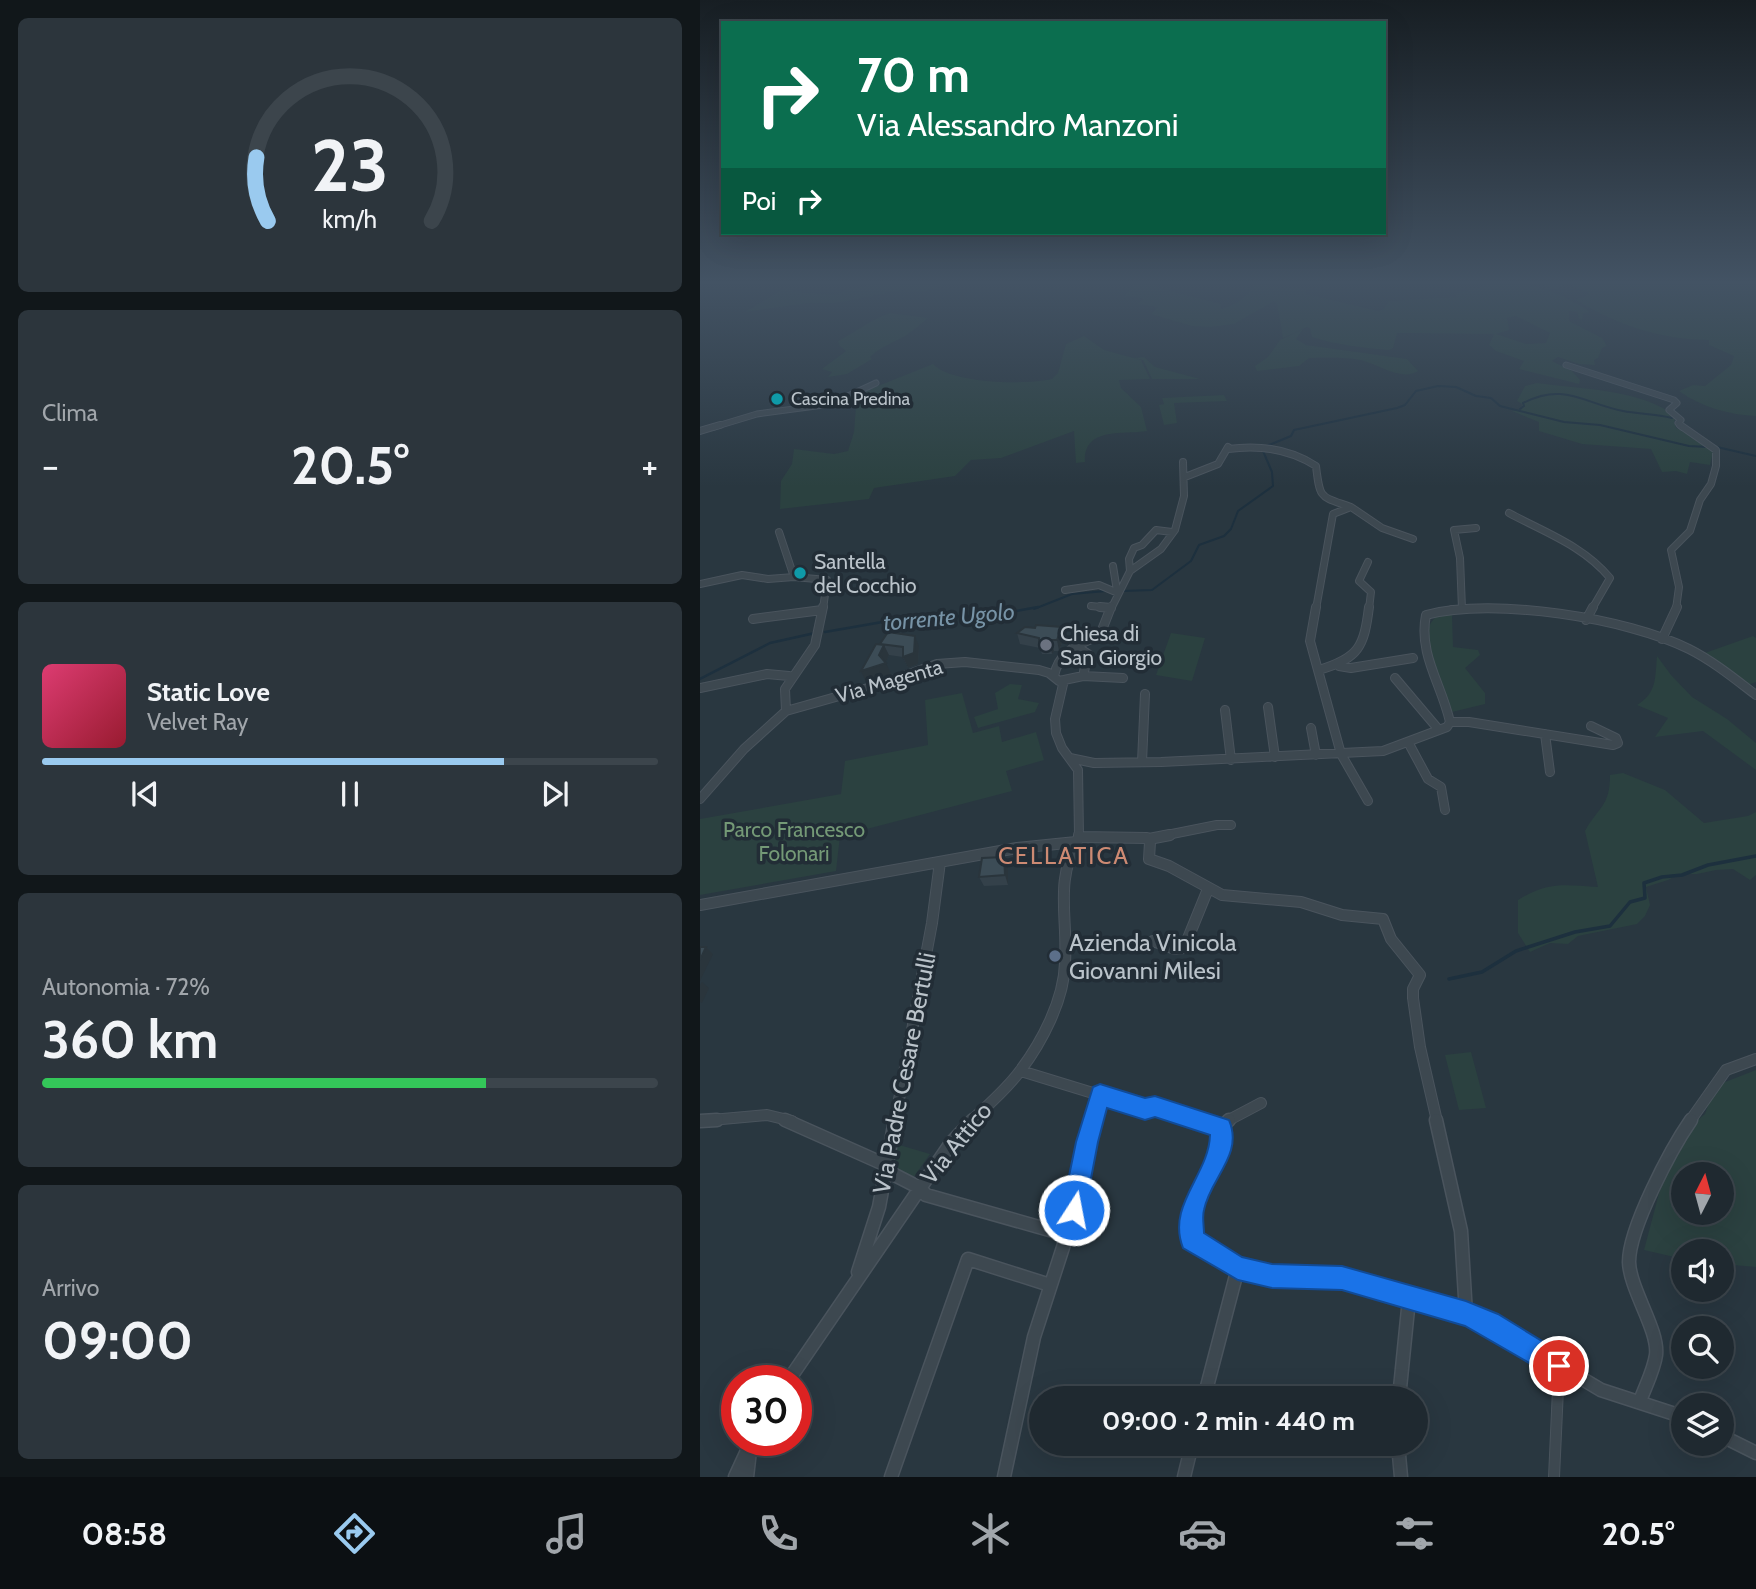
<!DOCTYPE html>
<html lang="it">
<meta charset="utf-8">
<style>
:root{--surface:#1f2930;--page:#2c353c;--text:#f1f3f6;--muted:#a1a6ab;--line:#3c454c;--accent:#9acaef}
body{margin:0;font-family:Cabin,sans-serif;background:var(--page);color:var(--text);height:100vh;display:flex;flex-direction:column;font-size:26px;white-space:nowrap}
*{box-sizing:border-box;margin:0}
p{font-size:23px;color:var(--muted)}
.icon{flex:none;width:38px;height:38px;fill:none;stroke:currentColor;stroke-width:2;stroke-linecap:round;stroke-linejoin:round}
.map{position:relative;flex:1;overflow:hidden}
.sheet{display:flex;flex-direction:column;gap:18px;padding:18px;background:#11171a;width:700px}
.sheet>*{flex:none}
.hud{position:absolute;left:21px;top:21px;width:665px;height:214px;border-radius:0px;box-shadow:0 7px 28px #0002,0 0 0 2px var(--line);background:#0b6e4f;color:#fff;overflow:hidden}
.needle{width:46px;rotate:6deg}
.fabs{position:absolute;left:971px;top:1162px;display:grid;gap:14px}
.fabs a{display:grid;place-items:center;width:63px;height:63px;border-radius:50%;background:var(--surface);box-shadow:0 7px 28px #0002,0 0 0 2px var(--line);font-size:35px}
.speed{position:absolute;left:21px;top:1365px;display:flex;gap:14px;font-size:35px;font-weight:700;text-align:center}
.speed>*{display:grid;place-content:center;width:91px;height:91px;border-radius:50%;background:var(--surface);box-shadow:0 7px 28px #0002,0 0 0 2px var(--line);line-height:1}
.speed .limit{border:10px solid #d22;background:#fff;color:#111}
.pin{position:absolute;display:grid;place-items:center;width:60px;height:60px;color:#fff;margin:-30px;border:4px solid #fff;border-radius:50%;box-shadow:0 2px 7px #0007}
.me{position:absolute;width:77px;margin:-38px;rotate:11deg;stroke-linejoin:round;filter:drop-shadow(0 0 5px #0008)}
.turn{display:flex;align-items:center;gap:24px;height:147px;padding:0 21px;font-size:32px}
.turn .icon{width:91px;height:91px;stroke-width:2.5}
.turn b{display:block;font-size:49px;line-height:60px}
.then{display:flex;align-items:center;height:66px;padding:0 21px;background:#0003;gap:14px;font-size:26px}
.big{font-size:52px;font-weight:700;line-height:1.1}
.sheet .tile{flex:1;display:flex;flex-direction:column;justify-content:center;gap:10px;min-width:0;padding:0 24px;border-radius:10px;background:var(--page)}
.sheet .dial{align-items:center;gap:0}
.dial svg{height:182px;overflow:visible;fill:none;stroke:var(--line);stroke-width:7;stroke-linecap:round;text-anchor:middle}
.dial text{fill:var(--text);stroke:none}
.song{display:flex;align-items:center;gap:21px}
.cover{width:84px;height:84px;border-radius:10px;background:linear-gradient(135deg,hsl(340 70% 55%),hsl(350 70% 35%))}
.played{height:7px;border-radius:4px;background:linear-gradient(90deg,var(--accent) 75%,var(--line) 75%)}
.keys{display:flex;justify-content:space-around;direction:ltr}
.heat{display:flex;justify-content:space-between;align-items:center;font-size:38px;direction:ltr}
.charge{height:10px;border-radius:5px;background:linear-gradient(90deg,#34c759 72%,var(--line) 0)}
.trip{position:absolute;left:329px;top:1386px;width:399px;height:70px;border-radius:35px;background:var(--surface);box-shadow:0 7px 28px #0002,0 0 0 2px var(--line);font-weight:700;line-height:70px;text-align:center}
.menu{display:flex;height:112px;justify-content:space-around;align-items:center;background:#0c1013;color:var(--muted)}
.menu .icon{width:49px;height:49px}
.menu .on{color:var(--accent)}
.menu b{font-size:32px;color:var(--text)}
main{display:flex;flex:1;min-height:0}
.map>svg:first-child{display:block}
.green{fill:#2b4140;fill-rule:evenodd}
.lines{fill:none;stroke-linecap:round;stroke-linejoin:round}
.stream-far2{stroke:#1d303e;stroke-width:2}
.stream-far1{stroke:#1d303e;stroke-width:2.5}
.stream{stroke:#1d303e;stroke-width:3.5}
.pedestrian-casing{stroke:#4a545d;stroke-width:12}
.minor-far4-casing{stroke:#4a545d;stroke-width:7}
.minor-far3-casing{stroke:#4a545d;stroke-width:8}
.minor-far2-casing{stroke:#4a545d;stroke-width:10}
.minor-far1-casing{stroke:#4a545d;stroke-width:12}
.minor-casing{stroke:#4a545d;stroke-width:15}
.pedestrian{stroke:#3d4850;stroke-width:10}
.minor-far4{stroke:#3d4850;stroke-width:5}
.minor-far3{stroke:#3d4850;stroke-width:6}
.minor-far2{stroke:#3d4850;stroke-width:8}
.minor-far1{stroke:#3d4850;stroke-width:10}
.minor{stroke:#3d4850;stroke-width:12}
.wall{fill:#34414a}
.shaded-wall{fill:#2a353c}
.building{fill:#3c4c56;stroke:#2a353c;stroke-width:2}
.route{fill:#1a73e8;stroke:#114b97;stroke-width:2}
.culture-dot{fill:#0f9aa8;stroke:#222d36;stroke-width:2.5}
.worship-dot{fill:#6b7280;stroke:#222d36;stroke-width:2.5}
.service-dot{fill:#5c6f8a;stroke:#222d36;stroke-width:2.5}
.labels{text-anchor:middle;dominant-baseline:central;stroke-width:7;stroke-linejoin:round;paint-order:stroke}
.far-poi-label{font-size:18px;fill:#bac3ca;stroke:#222d36;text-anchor:start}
.poi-label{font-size:21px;fill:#bac3ca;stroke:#222d36;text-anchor:start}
.street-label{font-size:21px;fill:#bac3ca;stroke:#222d36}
.park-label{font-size:21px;fill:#749976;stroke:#222d36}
.water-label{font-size:23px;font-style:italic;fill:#7793a6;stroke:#222d36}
.quarter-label{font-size:24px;letter-spacing:2px;fill:#cd8a73;stroke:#222d36}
.near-poi-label{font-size:24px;fill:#bac3ca;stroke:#222d36;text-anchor:start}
.near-street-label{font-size:24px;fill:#bac3ca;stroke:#222d36}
</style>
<main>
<section class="sheet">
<div class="tile dial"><svg viewBox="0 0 100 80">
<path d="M14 69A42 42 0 1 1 86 69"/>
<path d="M14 69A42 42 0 0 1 9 41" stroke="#9acaef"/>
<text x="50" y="56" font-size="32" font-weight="700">23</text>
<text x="50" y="72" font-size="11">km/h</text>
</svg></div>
<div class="tile"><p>Clima</p>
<div class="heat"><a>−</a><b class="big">20.5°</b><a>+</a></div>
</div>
<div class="tile">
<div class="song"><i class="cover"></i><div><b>Static Love</b><p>Velvet Ray</p></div></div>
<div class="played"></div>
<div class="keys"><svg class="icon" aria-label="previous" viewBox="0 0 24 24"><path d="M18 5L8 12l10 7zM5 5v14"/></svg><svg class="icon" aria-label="pause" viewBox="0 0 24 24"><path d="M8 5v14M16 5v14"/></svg><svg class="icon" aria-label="next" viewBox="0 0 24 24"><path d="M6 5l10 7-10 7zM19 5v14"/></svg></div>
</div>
<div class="tile"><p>Autonomia · 72%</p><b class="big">360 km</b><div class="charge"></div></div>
<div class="tile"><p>Arrivo</p><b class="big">09:00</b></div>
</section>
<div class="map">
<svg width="1056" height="1477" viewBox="0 0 1056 1477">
<rect width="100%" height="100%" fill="#293740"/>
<path class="green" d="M190,281H243L244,285L225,291L200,290L137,303H108L45,312L86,287L96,292L135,295L149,289L194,281Z
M398,281H455L458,288L521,304V309C535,305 550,298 553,283L583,288H606V294L678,311L684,309L689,301L756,297L757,293L783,286L788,281C825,281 859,290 890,312L883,313L882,320L879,319L877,312L869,311V321L902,338L907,346L902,348L898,358L894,360L895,365L879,364L858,357L852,361L872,371L880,380L879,384L819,369L824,361L796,351L789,345L794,334L697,333L693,348L689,350C663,348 637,345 612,337L610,328L607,327L583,338L577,303L574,301L534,324L510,327L492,326L451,314L458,307L438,304L444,299L425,295L432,287L431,284ZM816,316L850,333L846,343L826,344L796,334L809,330L807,318Z
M833,281H1056V416C1030,415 1001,407 979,391L993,385L1005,386L1031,365L1034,356L1009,345V340C962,340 917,325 876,300L890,294L868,284L853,289Z
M190,313L228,318C220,324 213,331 205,336C193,343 180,347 170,357L172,359L147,374L128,377L132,372L122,369L146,351L140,346L138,341C156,332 170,320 190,313Z
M603,329L596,339L606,345L707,359L718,371C702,382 676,363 660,360C644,357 626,358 609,358L599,366L557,371L555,366L568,357L580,340Z
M384,336L404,350L441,360L450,379L419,380L421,388L441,407L447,431C425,435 383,426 385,462L376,463L374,431L301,458L271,460L255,476L174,488L169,499L80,509L81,481L92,464L94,449L134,454L148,451L154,432L156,406L143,400L233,364C252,384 325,385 352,379L358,373L366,344Z
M444,357L455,367L500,379H452L443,360L434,358Z
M837,383C879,389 943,389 976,417L974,422L976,428L1001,439L1013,452L1010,465L990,462L987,474L976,471L962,472L951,449L882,444L839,431V422L812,411L822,409V404L817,401L825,386Z
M524,395L527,401L474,403L477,423L464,425L459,405L464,404L462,398Z
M739,615H752L753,647L778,650L780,655L765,668L785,693V704L752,712C742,688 710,632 739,615Z
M471,633L505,638L492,681L456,675Z
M1053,636L1056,638V682L1048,685L1002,654Z
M957,656L971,675L992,697L1027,719L1056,743V770L1003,731L955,737L968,718L937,705C957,693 955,678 957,656Z
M310,684L322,685L318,699L339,703L335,712L278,728L274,717L298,709L295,693Z
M262,693L273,733L299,726L302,742L336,732L344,760L306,771L312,791L140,836L136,871L0,895V819L141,794L145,761L228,745L225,700Z
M923,773L965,790L1004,823L1048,816L1056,812V875L1050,880L1033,869L1016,870L997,874H979L968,880L946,887L950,905L945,916L937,924L878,936L868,944L850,943L830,952L818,933V900C848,881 865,885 898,887L885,831C898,807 910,807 910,775Z
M771,1052L786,1108L759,1110L745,1055Z
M1056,1070V1267L1022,1264V1251H984L983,1259L944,1250L961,1186L985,1131L1005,1114L1015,1086ZM984,1174H1022V1213H984Z
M196,1144L230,1154L213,1178L197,1170L192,1163Z"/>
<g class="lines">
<path class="stream-far2" d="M820,409L824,406L823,403C864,382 883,403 923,411C939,414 956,414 972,418
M564,447L591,436L594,430L697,408L705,405L716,391L738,386L756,387L776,396L791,398L800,406L864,422L900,425L989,446L1008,447
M1017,447L1056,456
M423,591L452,590L491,561L499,545L524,536L531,529L538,511L573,486L572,472L563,451
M334,609L372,594L406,591"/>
<path class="stream-far1" d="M125,632L211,617L289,616L338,607
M0,679L70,643L115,633"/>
<path class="stream" d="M749,979L782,972L816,951L875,932L910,926L930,902L945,898L944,883L962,877L982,875L1008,865L1056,856"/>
<defs>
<path id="pedestrian" d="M854,1477L859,1367"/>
<path id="minor-far4" d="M866,365L974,400L977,403L969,410L981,420L978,423L982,427
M14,427L57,414L131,404L176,383"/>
<path id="minor-far3" d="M0,431L20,425
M528,449C558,445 590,449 616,466C620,500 620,496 651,507
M485,477L518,464L528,447
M809,513C844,532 884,546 910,578L892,609
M79,532L94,577
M668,562L659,581L671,592L669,609
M413,566L417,591
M430,571L429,559L434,548L442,545L456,530L472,532
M0,584L42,575L68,579L94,577L127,580L123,609
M365,590L399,585L418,593
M391,606L411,608
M411,609L430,571L461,549L475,530L484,496L483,462
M616,609L633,514L651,507L682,528L713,539
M752,609H806
M762,609L760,558L754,530L776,528
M976,609L979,587L971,550L990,531L1000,500L1011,484L1016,466V450L980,425"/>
<path id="minor-far2" d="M400,607L411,608
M616,607L610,641L641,754L668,801
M53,619L122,610
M886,620L893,607
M962,639L977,607
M374,645L388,654L383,676
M639,666L651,668L713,658
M619,670C659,658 664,647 669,607
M354,676C359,650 379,645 400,635L411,607
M695,678L739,730
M364,680L383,676L423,678
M0,688L67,674L89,676
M568,707L575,757
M525,710L531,760
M86,711L85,689L115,645L123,607
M750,722C742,685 718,654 726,615C794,597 927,618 989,649C1013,661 1035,679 1056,695
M750,722H769L913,745L918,743L916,738L891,726
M611,728L616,755
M845,734L850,772
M708,742L728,779L741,787L745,810
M370,758L394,763L461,762L683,751L747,727L750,722
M442,762L445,694
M0,799L44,749L86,711L182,684L237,664L265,662L339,670L349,673L359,681L364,680L355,719L356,733L362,748L378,770L379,836
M462,836L517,825H531"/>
<path id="minor-far1" d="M379,835V837L447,838L450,842L449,859L469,866L522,895L601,902L642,915L683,919L691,939L720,975L713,989V998L720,1047L737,1121
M449,839L470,835
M0,905L317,848L376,842
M453,941L475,949L484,948L508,889
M321,1071L445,1109L455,1106L501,1121
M0,1121L67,1115L92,1121
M195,1121L232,923L240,862
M271,1121C288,1105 306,1090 320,1071C342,1042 364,1000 365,963C368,915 354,882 379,837
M393,1121L400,1095
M527,1121L561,1103
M990,1121L1026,1070L1056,1059"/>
<path id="minor" d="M85,1120L186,1165
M496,1120L521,1128
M529,1120L521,1128V1150L492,1208V1239L538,1268L572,1276L642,1278L766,1314L789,1323L901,1390L984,1417
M736,1120L761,1231L766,1314
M0,1121L17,1120
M185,1170L220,1188L226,1195L367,1235
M158,1272L179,1207L195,1120
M88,1381L251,1143L273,1120
M504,1398L538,1268
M699,1398L709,1299
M940,1401C945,1387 954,1370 956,1355C959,1330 930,1290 929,1262C929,1228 971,1149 991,1120
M1022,1436L1056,1453
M698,1444L701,1477
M35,1477L52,1440
M47,1477L50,1451
M191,1477L268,1259L350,1285
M304,1477L334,1337L367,1235L393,1120
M484,1477L492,1444"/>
</defs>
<use href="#pedestrian" class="pedestrian-casing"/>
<use href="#minor-far4" class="minor-far4-casing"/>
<use href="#minor-far3" class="minor-far3-casing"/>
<use href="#minor-far2" class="minor-far2-casing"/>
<use href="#minor-far1" class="minor-far1-casing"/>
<use href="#minor" class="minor-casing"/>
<use href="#pedestrian" class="pedestrian"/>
<use href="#minor-far4" class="minor-far4"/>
<use href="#minor-far3" class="minor-far3"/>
<use href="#minor-far2" class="minor-far2"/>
<use href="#minor-far1" class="minor-far1"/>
<use href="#minor" class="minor"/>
</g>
<path class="wall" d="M362,627L364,638L359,651H354L352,654H342L340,648L320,644L317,633L335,628Z
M176,644L219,646L218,664L208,668L203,657L189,655L185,663L191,674L166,682Z
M308,866V885L284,886L279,877Z"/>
<path class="shaded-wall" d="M362,627L364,638L359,651L357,640Z
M215,636L219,646L218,664L208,668L203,657Z
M351,640L354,651L352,654L350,644Z
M184,645L189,655L185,664L186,663L191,674L166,682L161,671L179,655Z
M304,857L308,866V885L305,875Z
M6,947L13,954L0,981V960Z
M2,982L9,988L2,1003L0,1002V985Z"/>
<path class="building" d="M336,625L362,627L357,640H351L350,644L339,643V638L317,633L325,627L335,628Z
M188,632L215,636L214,653L203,657V647L180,644Z
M176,644L184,645L179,655L186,663L161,671Z
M304,857L305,875L279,877L282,858Z
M0,947H6L0,960Z"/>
<linearGradient id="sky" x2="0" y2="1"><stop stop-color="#171e23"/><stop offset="0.58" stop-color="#435364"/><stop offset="1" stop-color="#435364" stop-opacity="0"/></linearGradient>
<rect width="1056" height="487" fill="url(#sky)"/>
<path class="route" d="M400,1084L445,1098L455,1096L529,1120C544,1155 510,1178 504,1210C502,1217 504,1226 504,1233L542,1257L572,1264L642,1266L766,1301L798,1314L868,1357L872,1366L868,1375L859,1379L850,1375L765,1326L642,1290L572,1288L538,1280L483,1248C466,1205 509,1175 510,1135L455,1117L445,1120L407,1108L398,1142L385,1210L382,1218L374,1222L366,1218L362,1210L376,1142L393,1087Z"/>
<g class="culture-dot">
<circle cx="77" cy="399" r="7"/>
<circle cx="100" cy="573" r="7"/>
</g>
<circle class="worship-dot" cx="346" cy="645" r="7"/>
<circle class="service-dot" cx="355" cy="956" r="7"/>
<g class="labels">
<g class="far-poi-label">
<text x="91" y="399">Cascina Predina</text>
</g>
<g class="poi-label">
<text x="114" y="561">Santella<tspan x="114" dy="24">del Cocchio</tspan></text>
<text x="360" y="633">Chiesa di<tspan x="360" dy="24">San Giorgio</tspan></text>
</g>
<g class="street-label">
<text transform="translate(189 681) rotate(-16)">Via Magenta</text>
</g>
<g class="park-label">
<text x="94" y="829">Parco Francesco<tspan x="94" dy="24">Folonari</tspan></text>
</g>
<g class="water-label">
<text transform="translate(249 617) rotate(-5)">torrente Ugolo</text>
</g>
<g class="quarter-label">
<text x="364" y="855">CELLATICA</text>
</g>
<g class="near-poi-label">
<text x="369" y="942">Azienda Vinicola<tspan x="369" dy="28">Giovanni Milesi</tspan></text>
</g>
<g class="near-street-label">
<text transform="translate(204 1073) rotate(-79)">Via Padre Cesare Bertulli</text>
<text transform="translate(256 1143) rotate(-51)">Via Attico</text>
</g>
</g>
</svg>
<div class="fabs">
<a><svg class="needle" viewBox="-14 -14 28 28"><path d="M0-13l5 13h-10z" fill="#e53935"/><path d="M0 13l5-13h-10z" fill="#a1a6ab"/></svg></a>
<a><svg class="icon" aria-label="sound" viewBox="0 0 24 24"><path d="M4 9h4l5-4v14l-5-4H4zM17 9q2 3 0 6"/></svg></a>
<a><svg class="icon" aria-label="search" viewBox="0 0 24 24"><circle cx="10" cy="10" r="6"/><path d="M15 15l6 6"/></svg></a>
<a><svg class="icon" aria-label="layers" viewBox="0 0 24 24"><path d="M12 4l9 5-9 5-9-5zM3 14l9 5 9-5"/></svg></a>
</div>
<div class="speed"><div class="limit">30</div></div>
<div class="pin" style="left:859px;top:1366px;background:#d93025"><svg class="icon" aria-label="arrive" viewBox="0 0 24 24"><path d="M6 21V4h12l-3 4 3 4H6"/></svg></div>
<svg class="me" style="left:374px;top:1210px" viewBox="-20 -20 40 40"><circle r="17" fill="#1a73e8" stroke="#fff" stroke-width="3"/><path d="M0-11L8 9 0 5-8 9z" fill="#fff"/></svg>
<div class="trip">09:00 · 2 min · 440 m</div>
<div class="hud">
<div class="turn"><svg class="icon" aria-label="right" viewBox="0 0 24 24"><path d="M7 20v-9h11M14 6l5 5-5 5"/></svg><div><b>70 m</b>Via Alessandro Manzoni</div></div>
<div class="then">Poi<svg class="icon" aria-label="right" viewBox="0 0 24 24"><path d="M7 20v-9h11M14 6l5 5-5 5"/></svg></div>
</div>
</div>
</main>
<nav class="menu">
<b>08:58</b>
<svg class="icon on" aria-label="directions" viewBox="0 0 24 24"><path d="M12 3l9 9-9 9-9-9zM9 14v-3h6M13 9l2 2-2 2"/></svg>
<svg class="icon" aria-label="music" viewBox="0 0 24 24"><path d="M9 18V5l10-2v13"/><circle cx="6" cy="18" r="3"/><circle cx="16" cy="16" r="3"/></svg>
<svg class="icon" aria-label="phone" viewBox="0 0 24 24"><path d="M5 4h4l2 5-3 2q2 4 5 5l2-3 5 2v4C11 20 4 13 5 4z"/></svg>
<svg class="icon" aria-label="climate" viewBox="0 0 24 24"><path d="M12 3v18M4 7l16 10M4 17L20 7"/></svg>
<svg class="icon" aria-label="car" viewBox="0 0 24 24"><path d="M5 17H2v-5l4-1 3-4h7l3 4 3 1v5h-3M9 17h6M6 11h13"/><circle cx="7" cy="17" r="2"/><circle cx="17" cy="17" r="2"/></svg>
<svg class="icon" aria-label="filters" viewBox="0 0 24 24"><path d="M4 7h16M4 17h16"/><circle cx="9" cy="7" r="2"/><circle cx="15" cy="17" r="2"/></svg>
<b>20.5°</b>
</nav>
